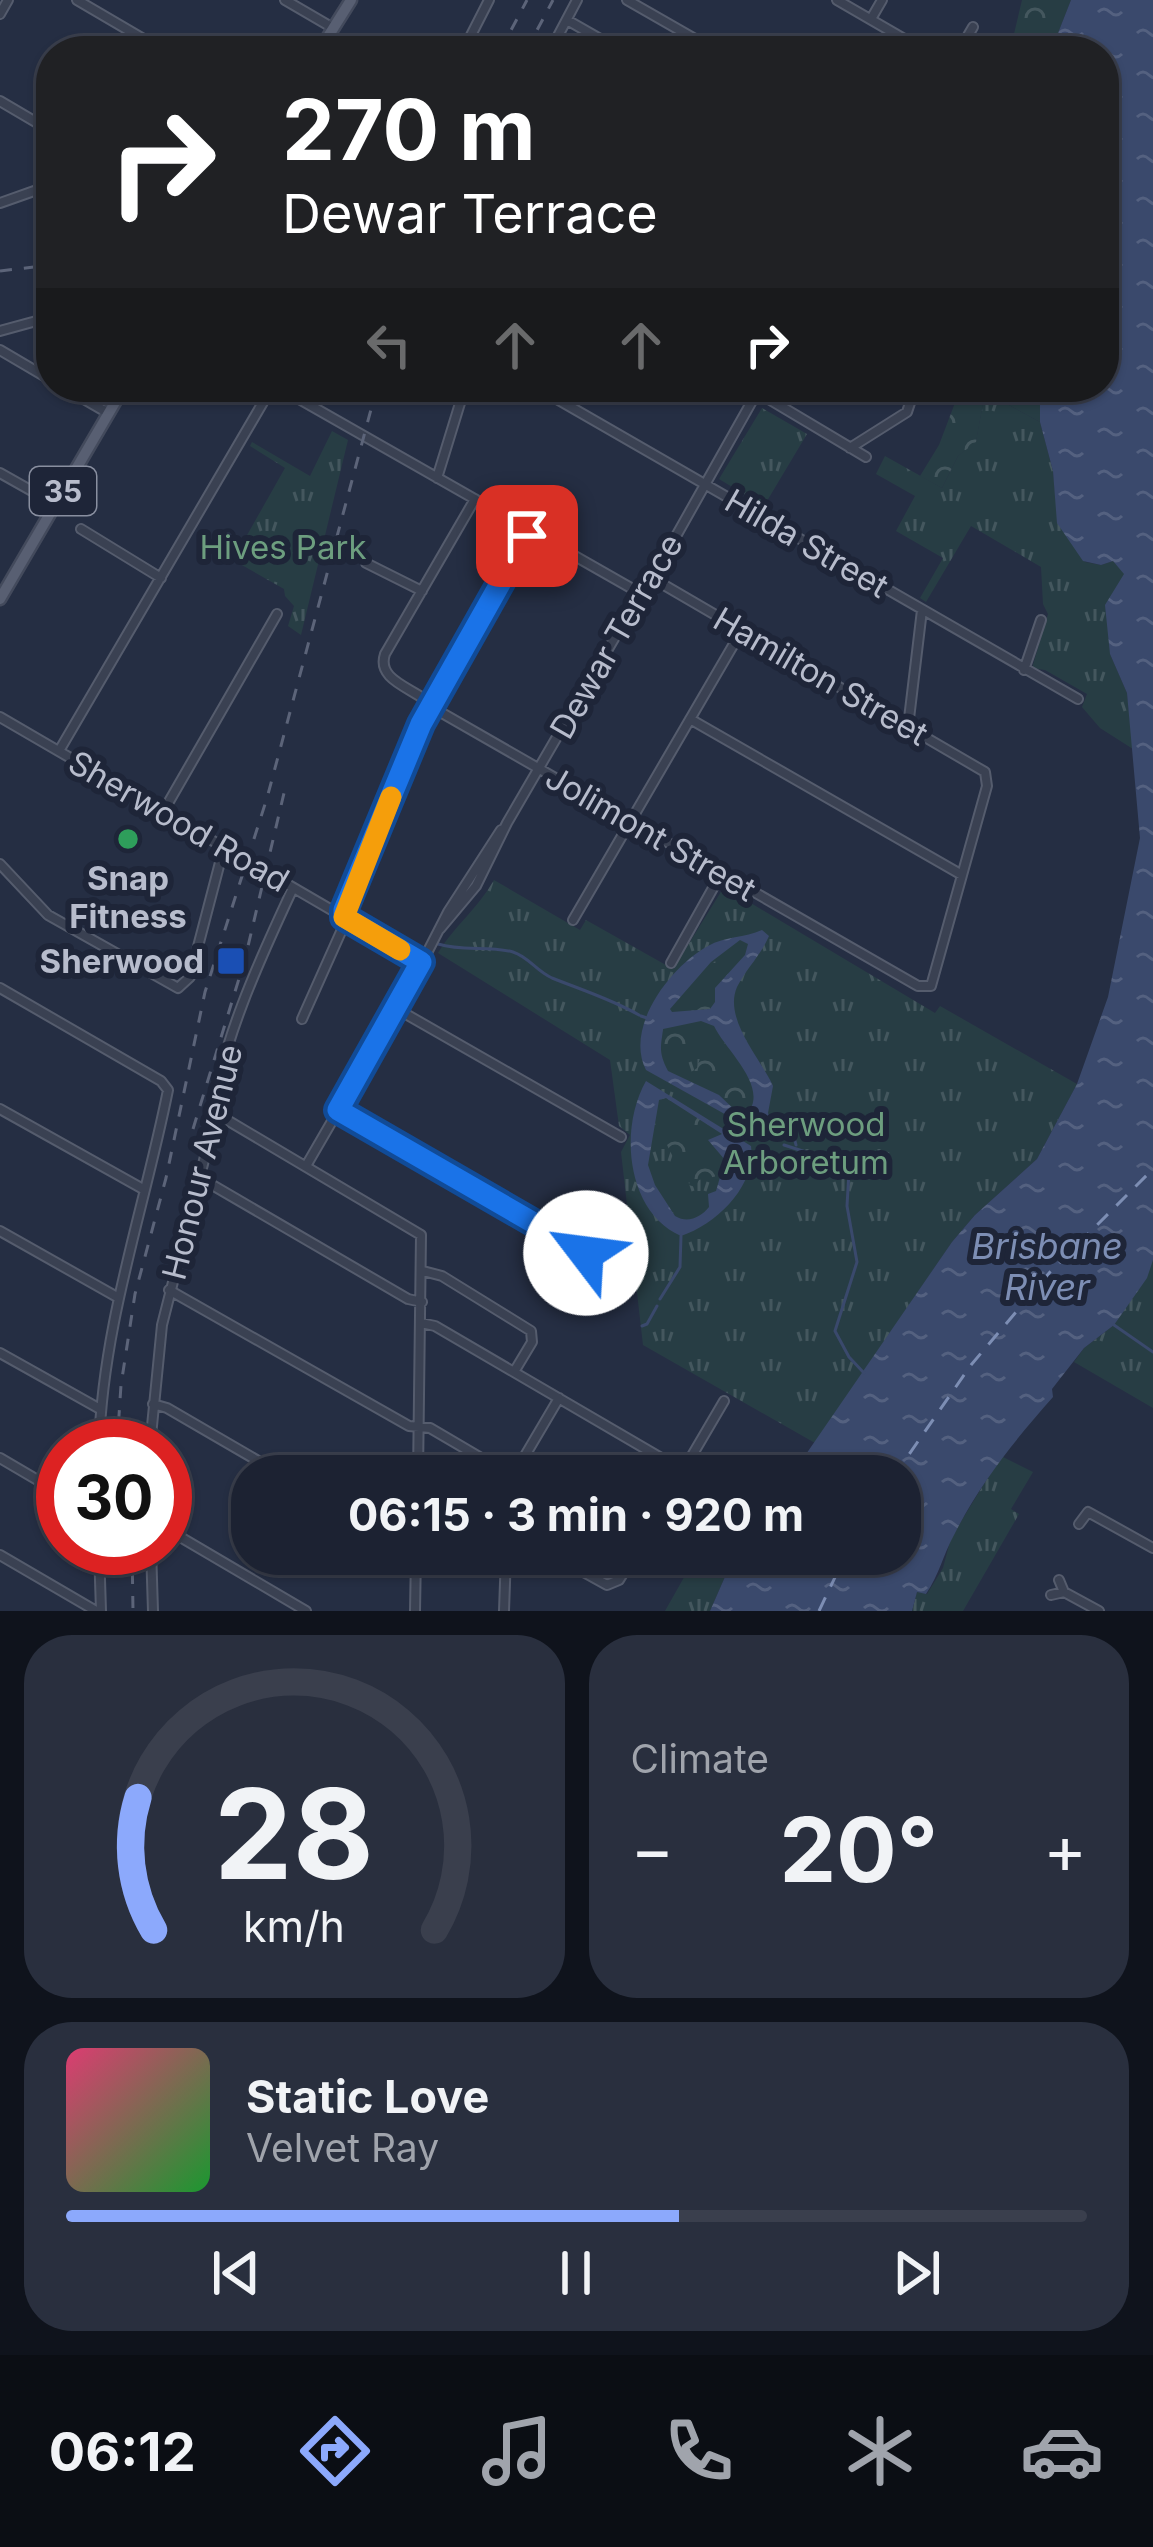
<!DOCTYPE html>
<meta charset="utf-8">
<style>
:root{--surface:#1c2232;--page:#292f3e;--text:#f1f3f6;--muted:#a0a4ac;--line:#3a3f4d;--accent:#8ca9fc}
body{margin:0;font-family:Inter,sans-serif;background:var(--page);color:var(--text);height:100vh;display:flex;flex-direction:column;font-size:45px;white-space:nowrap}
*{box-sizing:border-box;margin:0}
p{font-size:39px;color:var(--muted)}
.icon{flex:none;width:66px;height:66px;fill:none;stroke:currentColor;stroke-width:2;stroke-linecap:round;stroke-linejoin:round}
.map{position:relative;height:1611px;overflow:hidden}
.drawer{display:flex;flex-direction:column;gap:24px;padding:24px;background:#0f131c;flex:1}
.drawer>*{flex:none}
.hud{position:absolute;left:36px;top:36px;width:1083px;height:366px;border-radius:48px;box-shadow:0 3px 9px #0004,0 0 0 3px var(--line);background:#202124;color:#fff;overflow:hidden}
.speed{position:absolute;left:36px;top:1419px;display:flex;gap:24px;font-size:60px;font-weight:700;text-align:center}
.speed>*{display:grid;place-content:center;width:156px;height:156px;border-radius:50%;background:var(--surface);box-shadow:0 3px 9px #0004,0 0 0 3px var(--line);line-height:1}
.speed .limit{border:18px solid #d22;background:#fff;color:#111}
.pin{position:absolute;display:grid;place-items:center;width:102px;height:102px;color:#fff;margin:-51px;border-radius:24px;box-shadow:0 6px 18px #0006}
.me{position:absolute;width:132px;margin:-66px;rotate:300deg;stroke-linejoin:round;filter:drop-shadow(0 0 9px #0008)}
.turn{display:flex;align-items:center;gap:42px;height:252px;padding:0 48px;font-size:54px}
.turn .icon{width:156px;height:156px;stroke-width:2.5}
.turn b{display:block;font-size:84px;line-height:102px}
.lanes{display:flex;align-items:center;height:114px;padding:0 48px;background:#0003;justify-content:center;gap:60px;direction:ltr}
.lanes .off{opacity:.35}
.big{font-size:90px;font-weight:700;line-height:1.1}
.drawer .widget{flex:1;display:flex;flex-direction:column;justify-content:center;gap:18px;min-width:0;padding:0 42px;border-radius:48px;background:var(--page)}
.drawer .dial{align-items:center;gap:0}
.dial svg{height:312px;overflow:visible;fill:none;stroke:var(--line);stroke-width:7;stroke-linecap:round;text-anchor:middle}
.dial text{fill:var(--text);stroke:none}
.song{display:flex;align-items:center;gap:36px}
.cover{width:144px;height:144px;border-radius:18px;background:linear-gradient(135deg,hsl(340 70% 55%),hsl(130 70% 35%))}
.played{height:12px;border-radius:6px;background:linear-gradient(90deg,var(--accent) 60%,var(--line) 60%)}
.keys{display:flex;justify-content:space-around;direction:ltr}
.heat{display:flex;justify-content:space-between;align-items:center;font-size:66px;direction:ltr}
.drawer .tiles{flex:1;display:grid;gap:24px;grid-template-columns:1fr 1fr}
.widget:last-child{grid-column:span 2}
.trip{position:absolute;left:231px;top:1455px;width:690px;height:120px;border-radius:48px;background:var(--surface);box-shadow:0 3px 9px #0004,0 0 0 3px var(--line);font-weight:700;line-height:120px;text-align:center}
.tab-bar{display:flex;height:192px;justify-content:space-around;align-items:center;background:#0b0e14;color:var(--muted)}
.tab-bar .icon{width:84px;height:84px}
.tab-bar .current{color:var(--accent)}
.tab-bar b{font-size:54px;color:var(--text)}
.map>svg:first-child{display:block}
.grass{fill:url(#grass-tufts)}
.forest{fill:url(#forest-crowns)}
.water{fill:url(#water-ripples);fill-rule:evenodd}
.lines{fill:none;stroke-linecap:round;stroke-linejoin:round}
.stream{stroke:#3a496c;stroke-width:3}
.ferry{stroke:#7d8eb4;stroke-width:3;stroke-dasharray:15 12;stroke-linecap:butt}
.minor-casing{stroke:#555c6d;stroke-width:12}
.major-casing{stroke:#434a5c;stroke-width:15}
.minor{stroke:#3a4152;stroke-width:8}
.major{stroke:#585f72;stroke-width:10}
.rail{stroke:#5c6479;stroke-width:3;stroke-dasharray:12 12;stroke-linecap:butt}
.route-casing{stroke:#114b97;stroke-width:30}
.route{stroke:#1a73e8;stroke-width:21}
.slow{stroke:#f59e0b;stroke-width:21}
.leisure-dot{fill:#2e9e5b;stroke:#1e2538;stroke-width:4.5}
.transit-dot{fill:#1a4fb4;stroke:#1e2538;stroke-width:4.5}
.labels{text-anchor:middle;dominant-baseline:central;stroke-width:12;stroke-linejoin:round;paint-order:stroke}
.shield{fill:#1e2538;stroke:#898fa0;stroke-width:3}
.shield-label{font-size:30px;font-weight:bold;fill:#b7bccc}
.street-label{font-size:33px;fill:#b7bccc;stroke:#1e2538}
.park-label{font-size:33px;fill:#6d9e7f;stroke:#1e2538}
.poi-label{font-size:33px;font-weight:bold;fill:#b7bccc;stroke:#1e2538}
.water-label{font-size:36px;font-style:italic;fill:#7d8eb4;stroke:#1e2538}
</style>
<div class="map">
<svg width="1153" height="1611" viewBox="0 0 1153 1611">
<defs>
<pattern id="grass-tufts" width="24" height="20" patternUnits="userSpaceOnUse" patternTransform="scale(3)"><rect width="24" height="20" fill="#273d44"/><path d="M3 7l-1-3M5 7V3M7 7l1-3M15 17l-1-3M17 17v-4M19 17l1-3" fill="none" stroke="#44575e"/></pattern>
<pattern id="forest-crowns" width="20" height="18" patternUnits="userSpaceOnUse" patternTransform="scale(3)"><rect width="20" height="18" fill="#273d44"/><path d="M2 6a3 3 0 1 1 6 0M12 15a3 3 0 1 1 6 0" fill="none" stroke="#44575e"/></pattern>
<pattern id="water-ripples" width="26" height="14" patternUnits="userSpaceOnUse" patternTransform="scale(3)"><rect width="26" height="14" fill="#3a496c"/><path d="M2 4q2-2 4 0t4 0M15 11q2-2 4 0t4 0" fill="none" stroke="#546180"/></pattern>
</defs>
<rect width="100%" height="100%" fill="#252e43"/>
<path class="grass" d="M985,392L1040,422L1053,471L1058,523L1085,562L1101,565L1113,561L1125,574L1110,654L1127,693L1133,749L1100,728L1082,707L1087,694L1045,670L1032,668L1048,614L1043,604L1041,567L971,526L926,602L920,598L943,558L896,531L915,496L876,474L885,456L942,488L958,456L976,441Z
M762,408L807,434L764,506L719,479Z
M332,431L348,440L301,635L288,626L294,606L285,596L284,589L233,560L285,468L250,446L252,442L310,476Z
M494,880L580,930L586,920L673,969L724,887L935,1013L940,1006L1077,1084L1037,1159L975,1215L952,1242L815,1443L643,1345L621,1152L630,1135L619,1126L610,1060L438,953C455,925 476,911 494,880Z
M1153,1260V1408L1074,1362L1084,1348L1114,1325Z
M1001,1456L1033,1472L1011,1509L1019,1514L963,1611H912L917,1592L927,1594L943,1568L951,1538Z
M691,1554H735L710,1611H665L691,1565Z"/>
<path class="forest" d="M1022,0H1071L1051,51H1010Z
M961,387H1040V422L985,392L976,442L958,456L942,488L920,476L939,445Z
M740,939L748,944L745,955L715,988V1002L710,1009L685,1011L680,1007L695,979Z
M701,1021L714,1026C726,1051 770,1087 747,1115L739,1114L685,1077L697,1068L703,1048L695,1046L686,1062H663L659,1041L663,1029Z
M666,1098L723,1134L708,1145L725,1160L722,1175L699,1180L695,1187L689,1185L692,1167L676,1163L667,1145L656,1144L653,1120L659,1100Z"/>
<path class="water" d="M1071,0H1153V1260L1147,1278L1114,1325L1084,1348L1052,1389L1053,1397C1015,1440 980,1483 954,1535C943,1555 939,1575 926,1594L917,1592L912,1611H710L735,1554H900V1476H791L952,1242L975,1215L1037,1159L1077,1084L1108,997L1140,838L1127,693L1110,654L1105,605L1124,574L1113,561L1101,565L1083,561L1057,523L1053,471L1040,422V387H1104V51H1051Z
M762,930L769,936C761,955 746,969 737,987C723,1019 761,1059 773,1086L768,1113L770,1118L764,1136L646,1070C624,1027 671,966 708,946C725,936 745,938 762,930ZM740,940L748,944L745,955L715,988V1002L710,1009L672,1012L670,1009L711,962ZM701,1021L714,1026C726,1051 770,1087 747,1114H739L719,1095L668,1071C658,1052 661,1047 663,1029Z
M646,1081L751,1146C756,1186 717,1224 681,1236C626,1212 619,1128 646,1081ZM666,1098L722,1134L708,1140L725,1160L716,1191L708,1194L709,1207C701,1217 688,1224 675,1216L655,1185L648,1165L659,1100Z"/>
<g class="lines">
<path class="stream" d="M438,944C463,952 488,945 513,952C529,957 536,971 552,978C582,990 611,999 639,1015
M641,1016L647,1018
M787,1126L792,1129L796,1145
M784,1145L809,1153H835L849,1172L847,1206L857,1262L835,1331L849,1357L864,1373
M660,1299L680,1267L681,1236
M1114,1325L1153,1352
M642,1326L647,1324L657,1306"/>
<path class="ferry" d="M894,1476L971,1365L1050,1272L1153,1169
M819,1611L846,1554"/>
<defs>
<path id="minor" d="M77,0L164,51
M285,0L333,28
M627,0L716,51
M837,0L925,51
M0,14L8,0
M871,19L882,0
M567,20L616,48
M463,51L489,0
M550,51L577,0
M959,51L973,27
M0,101L51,131
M0,203L51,185
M0,331L51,317
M0,350L51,380
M63,387L108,413
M278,387L638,592
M536,387L1078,699
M757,392L866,457
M850,448L907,412L915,388
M0,473L55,504
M437,478L465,387
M475,499L385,654C375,683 421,689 435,709L918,986H931L987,786L985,772L652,578
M81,529L161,578
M366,563L422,591
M1024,670L1041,620
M0,717L421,962
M690,719L962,875
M908,727L922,610
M59,751L272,387
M163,812L277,614
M0,864L48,915L178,988L190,977L224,847
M573,920L742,630
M440,929L476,886L507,823L633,606L638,592L653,577L760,387
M671,963L722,872
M0,988L161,1081L168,1090C144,1210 103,1323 99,1446
M397,1009L621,1137
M302,1019L344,925V910L421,724L530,531
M0,1109L143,1189
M338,1110L628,1277
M214,1121L227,1120L421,1235L418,1476
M306,1166L408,990L448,912L501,830
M198,1181L214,1186L408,1299L422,1302
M0,1231L117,1297
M423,1271L442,1276L531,1331L532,1342L514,1372
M169,1290L409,1426L430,1428L512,1476
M421,1323L435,1326L692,1476
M0,1353L100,1409
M153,1404L167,1408L284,1476
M150,1446L162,1325L214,1121C214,1056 265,948 293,888
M0,1458L63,1495
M513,1476L559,1398
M680,1476L724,1401
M1079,1524L1088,1512L1153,1548
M165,1528L306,1611
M99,1548L101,1611
M151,1548L153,1611
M551,1554L607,1585L619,1580L635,1554
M0,1555L96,1611
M1059,1580L1064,1592
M1051,1595L1064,1592L1099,1611
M415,1611L416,1554
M504,1611L506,1554"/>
<path id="major" d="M319,51L351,0
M0,599L124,387"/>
</defs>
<use href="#minor" class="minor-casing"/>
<use href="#major" class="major-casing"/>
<use href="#minor" class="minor"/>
<use href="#major" class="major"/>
<path class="rail" d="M500,51L527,0
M526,51L553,0
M0,271L51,265
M193,1129L245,959L284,793
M117,1446L121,1385L135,1294L166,1178L205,992L267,798L377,387
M132,1548L133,1611"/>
</g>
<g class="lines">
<defs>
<path id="route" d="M527,536L421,724L344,910V917L421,962L338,1110L586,1253"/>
</defs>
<use href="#route" class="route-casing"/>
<use href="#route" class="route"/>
<path class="slow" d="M391,797L344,917L400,950"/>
</g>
<circle class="leisure-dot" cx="128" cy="839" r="12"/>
<rect class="transit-dot" x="216" y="946" width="30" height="30" rx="6"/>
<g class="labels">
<rect class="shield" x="30" y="467" width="66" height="48" rx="9"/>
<g class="shield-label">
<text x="63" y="491">35</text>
</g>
<g class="street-label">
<text transform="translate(807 543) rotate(30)">Hilda Street</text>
<text transform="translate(616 636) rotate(-60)">Dewar Terrace</text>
<text transform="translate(821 676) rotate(30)">Hamilton Street</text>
<text transform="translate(179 821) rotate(30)">Sherwood Road</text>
<text transform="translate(651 833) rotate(30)">Jolimont Street</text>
<text transform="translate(202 1162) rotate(-76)">Honour Avenue</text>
</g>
<g class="park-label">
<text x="283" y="547">Hives Park</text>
<text x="806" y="1124">Sherwood<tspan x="806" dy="38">Arboretum</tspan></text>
</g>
<g class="poi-label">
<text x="128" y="878">Snap<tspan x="128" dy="38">Fitness</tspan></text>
<text x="204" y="961" text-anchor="end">Sherwood</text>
</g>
<g class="water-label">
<text x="1047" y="1246">Brisbane<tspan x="1047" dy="41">River</tspan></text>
</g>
</g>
</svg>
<div class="speed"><div class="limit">30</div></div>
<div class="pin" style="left:527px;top:536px;background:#d93025"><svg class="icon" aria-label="arrive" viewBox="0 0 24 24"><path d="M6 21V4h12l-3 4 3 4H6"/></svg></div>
<svg class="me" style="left:586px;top:1253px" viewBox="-20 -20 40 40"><circle r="19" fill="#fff"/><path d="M0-13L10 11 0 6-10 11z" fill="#1a73e8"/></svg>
<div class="trip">06:15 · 3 min · 920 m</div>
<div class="hud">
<div class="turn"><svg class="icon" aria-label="right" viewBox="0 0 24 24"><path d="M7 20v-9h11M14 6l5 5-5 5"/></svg><div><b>270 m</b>Dewar Terrace</div></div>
<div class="lanes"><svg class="icon off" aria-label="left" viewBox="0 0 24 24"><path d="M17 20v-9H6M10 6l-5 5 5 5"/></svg><svg class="icon off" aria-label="ahead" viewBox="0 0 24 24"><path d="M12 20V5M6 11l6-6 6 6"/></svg><svg class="icon off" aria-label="ahead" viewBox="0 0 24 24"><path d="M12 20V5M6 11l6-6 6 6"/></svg><svg class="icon" aria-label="right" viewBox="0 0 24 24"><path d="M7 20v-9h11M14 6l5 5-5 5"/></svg></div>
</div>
</div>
<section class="drawer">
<div class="tiles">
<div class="widget dial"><svg viewBox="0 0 100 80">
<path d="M14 69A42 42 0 1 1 86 69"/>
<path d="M14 69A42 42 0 0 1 10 35" stroke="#8ca9fc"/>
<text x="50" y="56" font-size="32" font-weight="700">28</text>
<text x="50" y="72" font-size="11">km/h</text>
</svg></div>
<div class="widget"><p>Climate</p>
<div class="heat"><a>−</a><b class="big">20°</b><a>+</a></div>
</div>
<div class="widget">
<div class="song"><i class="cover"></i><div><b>Static Love</b><p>Velvet Ray</p></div></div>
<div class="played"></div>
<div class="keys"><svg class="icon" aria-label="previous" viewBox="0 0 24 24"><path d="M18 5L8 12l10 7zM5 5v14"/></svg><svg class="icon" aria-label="pause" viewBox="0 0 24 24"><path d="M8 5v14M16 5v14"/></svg><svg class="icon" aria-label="next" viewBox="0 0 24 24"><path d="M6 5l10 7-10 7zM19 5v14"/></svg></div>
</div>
</div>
</section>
<nav class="tab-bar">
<b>06:12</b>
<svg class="icon current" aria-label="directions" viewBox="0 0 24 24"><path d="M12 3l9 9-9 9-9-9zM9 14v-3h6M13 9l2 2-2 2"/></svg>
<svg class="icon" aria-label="music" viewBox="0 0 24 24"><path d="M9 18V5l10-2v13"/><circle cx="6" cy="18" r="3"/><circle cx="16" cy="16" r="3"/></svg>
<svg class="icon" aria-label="phone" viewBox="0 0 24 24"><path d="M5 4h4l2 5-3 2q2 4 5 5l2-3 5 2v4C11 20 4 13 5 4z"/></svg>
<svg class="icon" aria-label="climate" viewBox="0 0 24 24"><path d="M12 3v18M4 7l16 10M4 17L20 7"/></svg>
<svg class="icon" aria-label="car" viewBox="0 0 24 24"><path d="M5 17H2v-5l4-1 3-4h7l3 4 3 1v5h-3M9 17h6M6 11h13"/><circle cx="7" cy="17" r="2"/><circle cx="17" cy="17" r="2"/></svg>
</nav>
